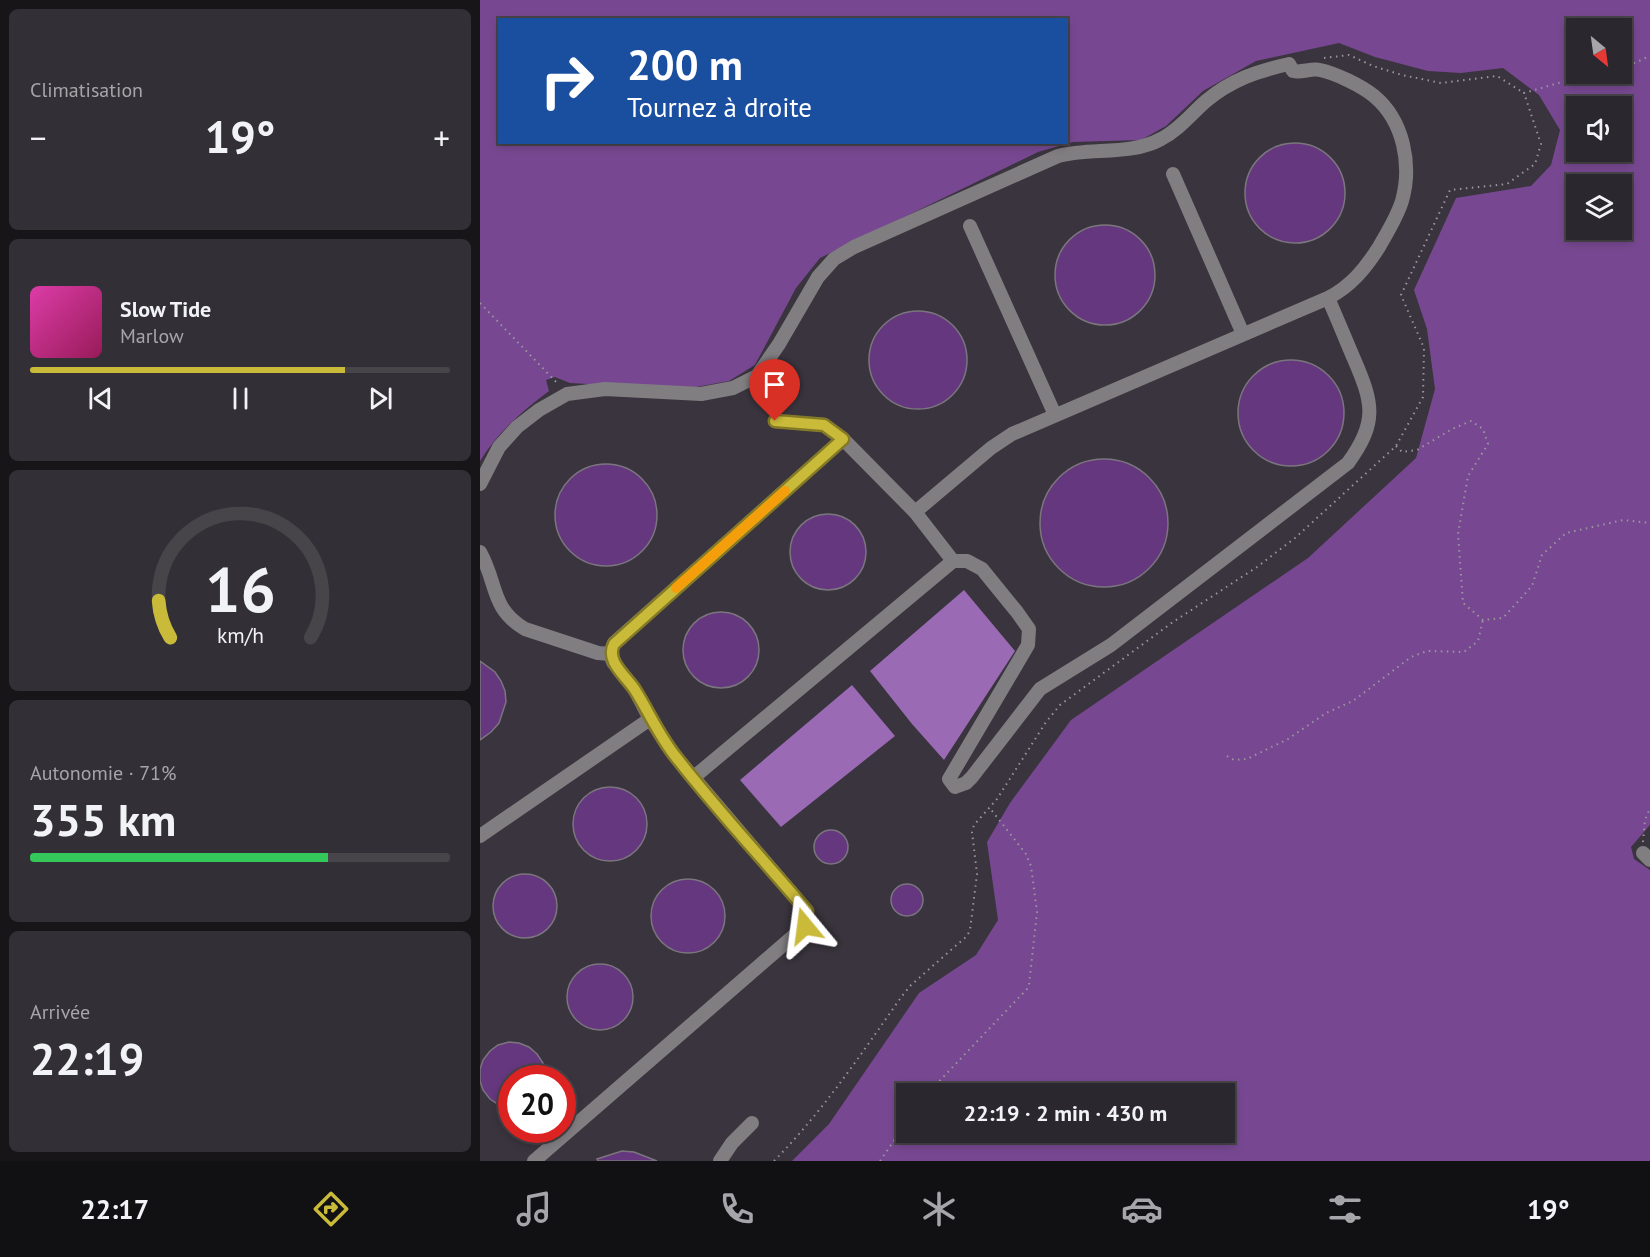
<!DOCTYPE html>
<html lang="fr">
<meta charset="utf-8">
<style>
:root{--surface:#2b272e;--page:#332f36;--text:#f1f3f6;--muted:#a6a5aa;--line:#47444a;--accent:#c9ba3a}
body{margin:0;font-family:"PT Sans",sans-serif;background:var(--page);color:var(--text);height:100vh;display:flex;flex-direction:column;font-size:22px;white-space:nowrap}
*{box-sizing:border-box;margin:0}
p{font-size:20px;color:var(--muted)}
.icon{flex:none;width:33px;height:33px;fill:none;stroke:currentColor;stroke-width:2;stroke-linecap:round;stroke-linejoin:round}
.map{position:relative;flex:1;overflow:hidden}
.drawer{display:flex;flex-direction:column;gap:9px;padding:9px;background:#181519;width:480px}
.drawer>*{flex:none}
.guide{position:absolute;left:18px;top:18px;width:570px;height:126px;border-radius:0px;box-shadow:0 3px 9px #0003,0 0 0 2px var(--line);background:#1a4fa0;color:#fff;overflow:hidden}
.needle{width:39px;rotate:151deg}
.fabs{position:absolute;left:1086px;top:18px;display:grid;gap:12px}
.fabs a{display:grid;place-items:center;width:66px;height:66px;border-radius:0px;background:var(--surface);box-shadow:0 3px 9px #0003,0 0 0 2px var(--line);font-size:30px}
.speed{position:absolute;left:18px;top:1065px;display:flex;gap:12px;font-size:30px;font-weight:700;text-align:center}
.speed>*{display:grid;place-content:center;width:78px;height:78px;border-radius:50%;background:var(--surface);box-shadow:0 3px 9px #0003,0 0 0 2px var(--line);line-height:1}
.speed .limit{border:9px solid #d22;background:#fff;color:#111}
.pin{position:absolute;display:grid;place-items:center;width:51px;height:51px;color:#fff;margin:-62px -26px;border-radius:50% 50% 50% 0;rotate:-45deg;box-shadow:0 0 6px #0007}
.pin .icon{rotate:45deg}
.me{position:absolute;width:66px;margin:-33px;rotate:344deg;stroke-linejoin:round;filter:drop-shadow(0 0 4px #0008)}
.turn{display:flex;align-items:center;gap:21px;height:126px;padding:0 30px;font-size:27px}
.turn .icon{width:78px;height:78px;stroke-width:2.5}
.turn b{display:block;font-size:42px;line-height:51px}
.big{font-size:45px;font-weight:700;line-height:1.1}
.drawer .tile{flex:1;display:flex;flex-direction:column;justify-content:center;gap:9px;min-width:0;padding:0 21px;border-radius:9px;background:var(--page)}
.drawer .dial{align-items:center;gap:0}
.dial svg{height:156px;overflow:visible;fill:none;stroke:var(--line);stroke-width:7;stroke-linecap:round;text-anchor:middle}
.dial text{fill:var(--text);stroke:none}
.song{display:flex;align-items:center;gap:18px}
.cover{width:72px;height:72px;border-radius:9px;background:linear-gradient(135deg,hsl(320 70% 55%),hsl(330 70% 35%))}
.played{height:6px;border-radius:3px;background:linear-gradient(90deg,var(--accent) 75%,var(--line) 75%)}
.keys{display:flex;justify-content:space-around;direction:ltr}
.heat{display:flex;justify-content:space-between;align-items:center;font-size:33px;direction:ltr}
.charge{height:9px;border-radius:4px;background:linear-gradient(90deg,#34c759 71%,var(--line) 0)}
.trip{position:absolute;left:416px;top:1083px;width:339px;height:60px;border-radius:0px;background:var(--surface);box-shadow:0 3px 9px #0003,0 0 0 2px var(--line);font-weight:700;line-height:60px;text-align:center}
.tab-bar{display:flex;height:96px;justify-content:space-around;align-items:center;background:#111012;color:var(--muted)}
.tab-bar .icon{width:42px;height:42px}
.tab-bar .on{color:var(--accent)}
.tab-bar b{font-size:27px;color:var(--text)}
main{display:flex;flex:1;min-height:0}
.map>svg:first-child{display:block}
.forest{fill:#774891;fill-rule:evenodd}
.water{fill:#9a6ab5}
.building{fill:#65377e;stroke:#7b757e;stroke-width:1.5}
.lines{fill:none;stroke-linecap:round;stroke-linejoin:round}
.path{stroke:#9b969e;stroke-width:2;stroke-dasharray:1.5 4.5;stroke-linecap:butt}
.minor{stroke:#817e82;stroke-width:14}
.route-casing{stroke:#837926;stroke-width:15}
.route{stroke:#c9ba3a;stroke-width:10}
.slow{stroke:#f59e0b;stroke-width:10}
</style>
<main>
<section class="drawer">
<div class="tile"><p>Climatisation</p>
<div class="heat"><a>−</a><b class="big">19°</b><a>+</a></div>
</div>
<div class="tile">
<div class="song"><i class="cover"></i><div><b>Slow Tide</b><p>Marlow</p></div></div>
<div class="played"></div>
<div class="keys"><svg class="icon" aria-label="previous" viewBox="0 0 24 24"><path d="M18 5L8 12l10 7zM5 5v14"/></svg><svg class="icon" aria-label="pause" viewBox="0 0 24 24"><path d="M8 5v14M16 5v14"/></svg><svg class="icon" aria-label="next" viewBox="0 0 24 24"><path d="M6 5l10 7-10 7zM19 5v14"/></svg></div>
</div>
<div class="tile dial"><svg viewBox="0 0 100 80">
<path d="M14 69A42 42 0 1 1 86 69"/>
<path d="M14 69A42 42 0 0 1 8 50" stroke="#c9ba3a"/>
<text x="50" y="56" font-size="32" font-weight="700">16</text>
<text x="50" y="72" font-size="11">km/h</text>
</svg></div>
<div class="tile"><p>Autonomie · 71%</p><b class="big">355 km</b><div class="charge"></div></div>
<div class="tile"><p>Arrivée</p><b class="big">22:19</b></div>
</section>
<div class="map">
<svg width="1170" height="1161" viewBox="0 0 1170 1161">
<rect width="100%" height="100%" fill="#39343d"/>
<path class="forest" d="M0,0H1170V825L1151,847L1154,859L1170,870V1161H312L349,1124L439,993L496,955L518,920L507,842L530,803L591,720L828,558L936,458L955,389L947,329L934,290L976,198L1051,186L1071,165L1080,130L1059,95L1023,68L981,73L948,71L895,57L859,43L776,61L723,91L686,126L661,140L593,142L558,152L340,258L316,288L275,365L249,381L216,387L125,385L90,383L75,377L66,380L69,391C41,412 18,432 0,461ZM20,20H586V142H20ZM1096,28H1142V74H1096ZM1096,106H1142V152H1096ZM1096,184H1142V230H1096ZM426,1094H744V1132H426Z"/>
<path class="water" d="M484,590L535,651L464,760L432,724L390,671Z
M372,685L415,736L301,827L260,780Z"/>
<path class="building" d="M765 193a50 50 0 1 1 100 0a50 50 0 1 1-100 0Z
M575 275a50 50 0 1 1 100 0a50 50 0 1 1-100 0Z
M389 360a49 49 0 1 1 98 0a49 49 0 1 1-98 0Z
M758 413a53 53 0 1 1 106 0a53 53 0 1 1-106 0Z
M560 523a64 64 0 1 1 128 0a64 64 0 1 1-128 0Z
M75 515a51 51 0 1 1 102 0a51 51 0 1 1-102 0Z
M310 552a38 38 0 1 1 76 0a38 38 0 1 1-76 0Z
M203 650a38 38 0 1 1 76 0a38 38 0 1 1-76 0Z
M0,661L15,672L21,681L25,691L26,702L19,723L11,732L0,740Z
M93 824a37 37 0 1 1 74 0a37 37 0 1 1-74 0Z
M334 847a17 17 0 1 1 34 0a17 17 0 1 1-34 0Z
M13 906a32 32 0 1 1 64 0a32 32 0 1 1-64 0Z
M171 916a37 37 0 1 1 74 0a37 37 0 1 1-74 0Z
M411 900a16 16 0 1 1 32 0a16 16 0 1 1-32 0Z
M87 997a33 33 0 1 1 66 0a33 33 0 1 1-66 0Z
M29,1042L39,1043L49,1047L57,1054L63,1063L65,1073V1078H32V1108L19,1105L10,1099L3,1090L0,1081V1069L3,1060L10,1051L18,1045Z
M142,1151L154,1152L177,1161H118L117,1159Z"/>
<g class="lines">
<path class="path" d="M844,58L869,55L893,66L922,75L961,83L1017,76L1044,93
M1142,66L1152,64L1170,56
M0,303L79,385
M916,446L922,452L937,450L972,429L991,421L1003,429L1008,444L988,476L978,534L983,603L1003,620L1023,618L1052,586L1062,555L1086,533L1143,520L1170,523
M747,756L754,760L767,759L808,739L846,713L873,701L931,657L947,651L984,652L998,641L1003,620
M1163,842L1165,820L1170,808
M447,1094L547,989L549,985L557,912L551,866L546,854L509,807
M294,1161C344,1110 381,1054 422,996L431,985L487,936L490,930L497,874L492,832L494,825L517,799L566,722L580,705L693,622L777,567L815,538L916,446L943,397L944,348L921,295L970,190L1027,184L1055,164L1061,144L1044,93L1110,74
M400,1161L426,1123"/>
<path class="minor" d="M693,174L763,334
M490,226L575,415
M295,421L344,425L363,439L435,512L473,561H487L502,569L537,612L549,629L548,645L469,779L475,787L486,783L492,777L560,689L631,645L868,463C898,422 893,403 874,359C865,338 857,318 848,298
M0,484L19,447L37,427L59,410L87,394L125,389L221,394L253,388L277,376L299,344L338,277L354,259L374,247L578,156C611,147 650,156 681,139C699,130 711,114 726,101C751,80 777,71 809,64L813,71C822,73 831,68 840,70C855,73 882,86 894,96C924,121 932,165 922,201C917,217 907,233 899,247C885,269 871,286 848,298L532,434L511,448L435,512
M0,552C18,584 10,608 45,629L118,653L130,654
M214,777L473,561
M0,836L170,719
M1163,853L1170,860
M54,1161L325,926L327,911L196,757L170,719L154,688L133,662L130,654L134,643L363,439
M240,1161L252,1143L272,1123"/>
</g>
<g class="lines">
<defs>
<path id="route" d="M295,421L344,425L363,439L134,644C125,661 146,676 155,690C169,712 179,736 196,757C237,810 283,859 327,911L325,926"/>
</defs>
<use href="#route" class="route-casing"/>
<use href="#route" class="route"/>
<path class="slow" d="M196,588L305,491"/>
</g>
</svg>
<div class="fabs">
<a><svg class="needle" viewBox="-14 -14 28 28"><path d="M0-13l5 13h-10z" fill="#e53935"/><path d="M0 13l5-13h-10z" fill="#a6a5aa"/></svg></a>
<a><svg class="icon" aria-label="sound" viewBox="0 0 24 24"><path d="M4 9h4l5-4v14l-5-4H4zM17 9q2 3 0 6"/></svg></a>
<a><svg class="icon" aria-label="layers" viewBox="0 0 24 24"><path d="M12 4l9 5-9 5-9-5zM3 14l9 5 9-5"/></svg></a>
</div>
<div class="speed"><div class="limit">20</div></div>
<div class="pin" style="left:295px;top:421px;background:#d93025"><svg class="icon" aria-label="arrive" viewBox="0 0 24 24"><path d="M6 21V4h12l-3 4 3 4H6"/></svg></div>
<svg class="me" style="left:325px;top:926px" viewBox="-20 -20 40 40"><path d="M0-17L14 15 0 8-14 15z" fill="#c9ba3a" stroke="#fff" stroke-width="4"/></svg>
<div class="trip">22:19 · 2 min · 430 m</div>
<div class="guide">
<div class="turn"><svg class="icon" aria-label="right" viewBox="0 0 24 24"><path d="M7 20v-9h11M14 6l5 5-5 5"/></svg><div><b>200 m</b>Tournez à droite</div></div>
</div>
</div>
</main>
<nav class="tab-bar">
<b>22:17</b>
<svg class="icon on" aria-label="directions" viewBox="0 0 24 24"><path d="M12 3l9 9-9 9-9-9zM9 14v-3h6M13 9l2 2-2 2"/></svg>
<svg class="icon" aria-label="music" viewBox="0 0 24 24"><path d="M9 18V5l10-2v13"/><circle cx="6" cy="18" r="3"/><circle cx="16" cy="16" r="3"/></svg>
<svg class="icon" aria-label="phone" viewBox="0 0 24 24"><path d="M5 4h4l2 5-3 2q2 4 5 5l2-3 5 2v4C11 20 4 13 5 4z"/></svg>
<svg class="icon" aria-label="climate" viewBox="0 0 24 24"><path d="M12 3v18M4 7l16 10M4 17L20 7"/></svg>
<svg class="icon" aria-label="car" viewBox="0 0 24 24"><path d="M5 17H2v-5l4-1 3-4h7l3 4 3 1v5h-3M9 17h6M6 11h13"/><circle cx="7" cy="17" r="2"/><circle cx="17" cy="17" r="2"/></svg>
<svg class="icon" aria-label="filters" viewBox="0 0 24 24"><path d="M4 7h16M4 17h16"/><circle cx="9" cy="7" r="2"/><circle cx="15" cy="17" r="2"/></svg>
<b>19°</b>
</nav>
